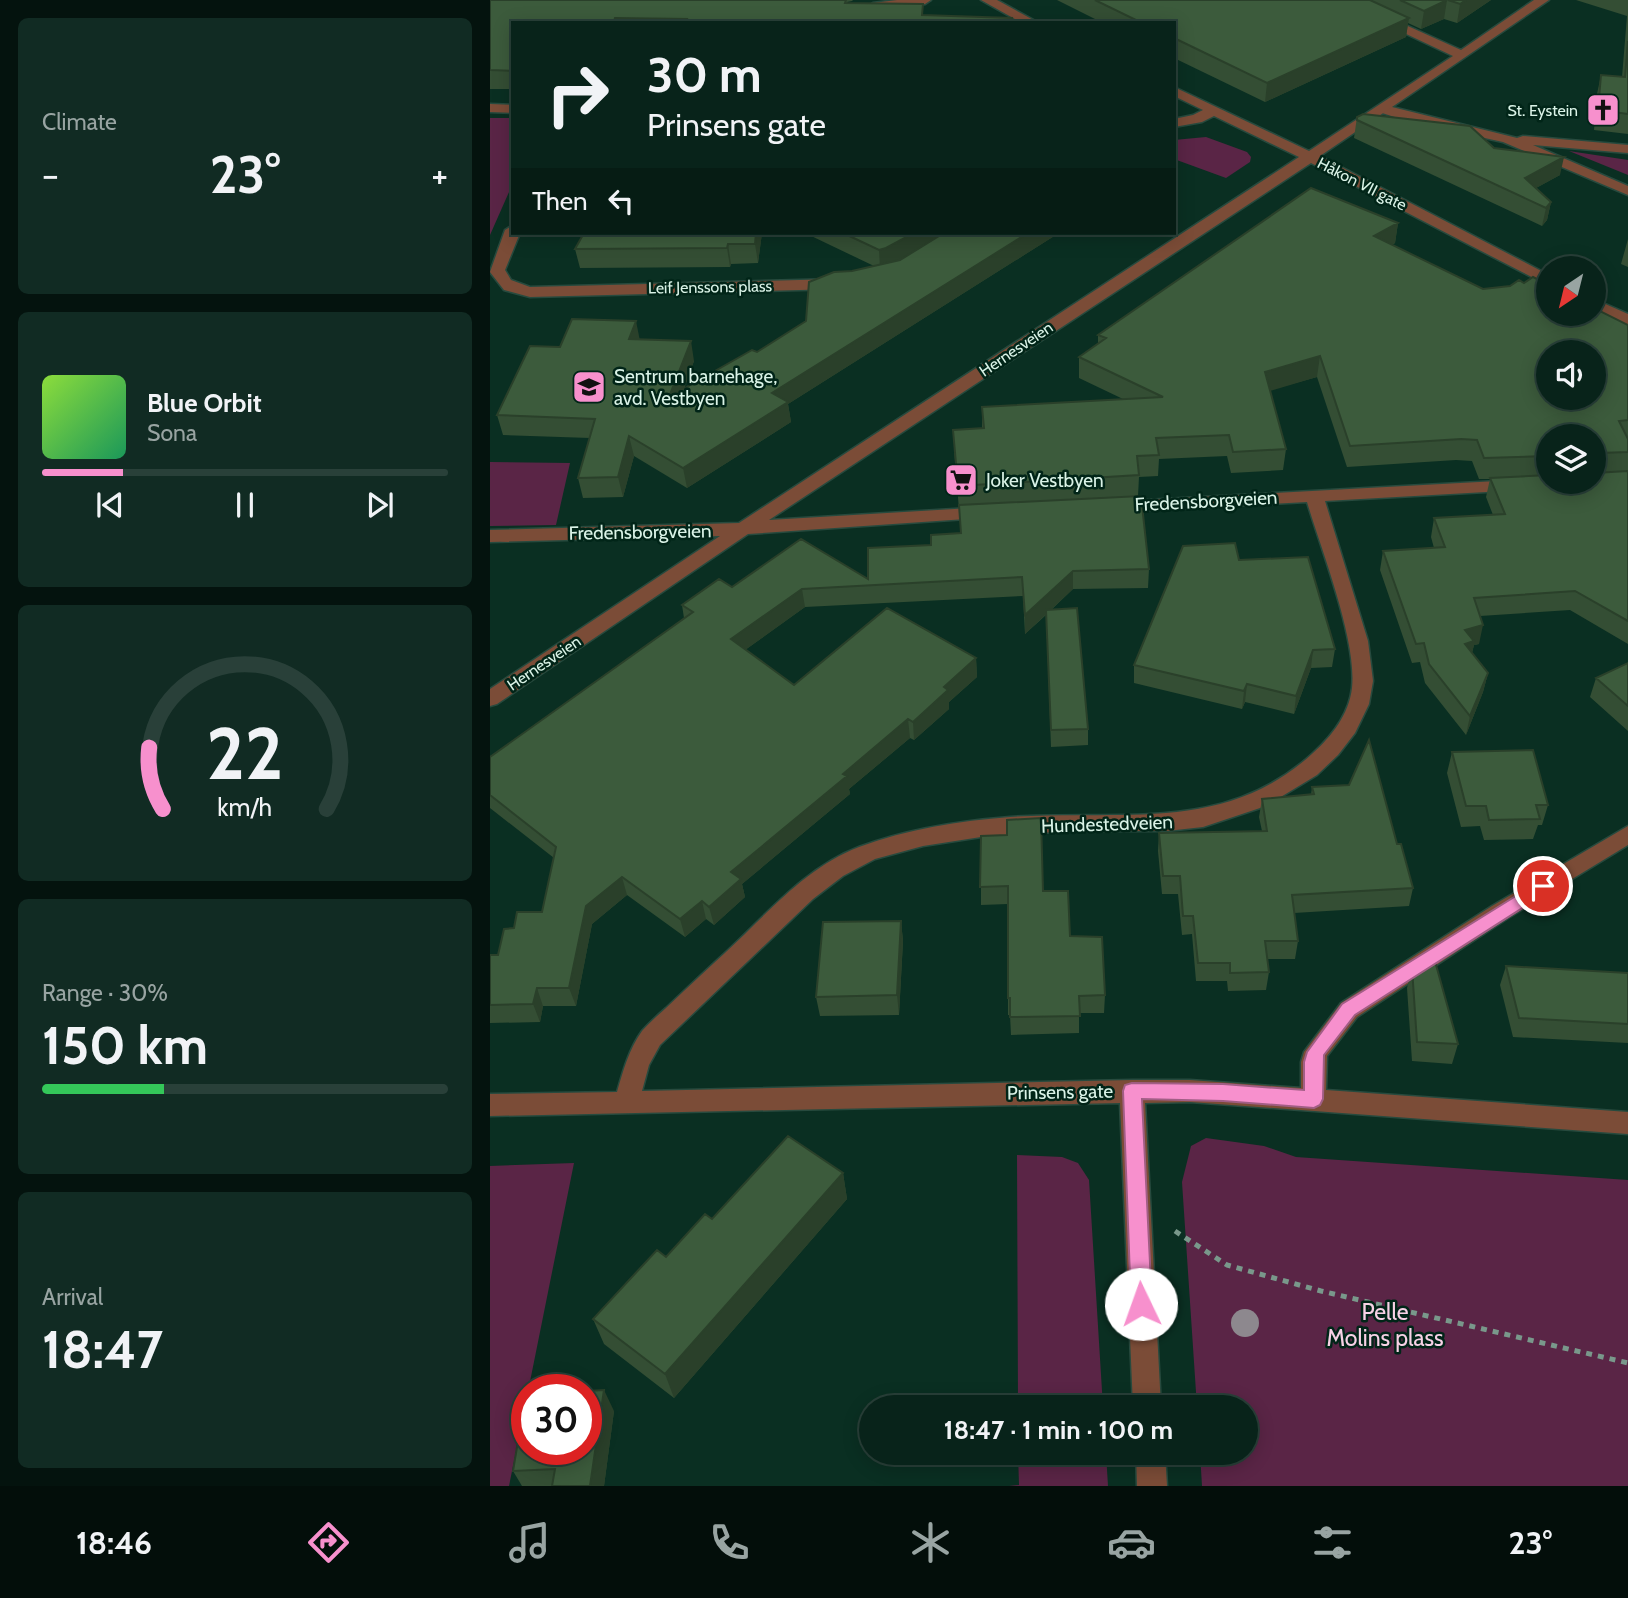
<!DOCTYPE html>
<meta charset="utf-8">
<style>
:root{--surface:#08231a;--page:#112b23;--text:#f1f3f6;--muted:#98a4a2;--line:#294039;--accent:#f790cd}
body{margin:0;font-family:Cabin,sans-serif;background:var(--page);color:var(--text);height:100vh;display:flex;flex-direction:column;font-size:26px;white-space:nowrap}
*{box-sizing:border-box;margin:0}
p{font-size:23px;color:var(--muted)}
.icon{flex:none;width:38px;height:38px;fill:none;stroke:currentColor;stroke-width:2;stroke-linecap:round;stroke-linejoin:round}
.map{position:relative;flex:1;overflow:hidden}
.drawer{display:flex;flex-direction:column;gap:18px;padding:18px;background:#04130e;width:490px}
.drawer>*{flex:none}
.banner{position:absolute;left:21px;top:21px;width:665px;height:214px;border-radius:0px;box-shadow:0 4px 18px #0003,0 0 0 2px var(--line);background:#08231a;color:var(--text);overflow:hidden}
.needle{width:46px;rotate:215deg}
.fabs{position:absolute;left:1046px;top:256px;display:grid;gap:14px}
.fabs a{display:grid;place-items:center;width:70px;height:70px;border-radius:50%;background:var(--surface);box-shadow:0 4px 18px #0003,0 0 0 2px var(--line);font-size:35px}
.speed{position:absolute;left:21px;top:1374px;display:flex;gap:14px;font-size:35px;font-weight:700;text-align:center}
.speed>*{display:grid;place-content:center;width:91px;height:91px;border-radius:50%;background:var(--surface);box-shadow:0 4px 18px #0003,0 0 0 2px var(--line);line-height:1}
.speed .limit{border:10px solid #d22;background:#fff;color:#111}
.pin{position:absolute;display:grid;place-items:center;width:60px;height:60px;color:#fff;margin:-30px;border:4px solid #fff;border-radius:50%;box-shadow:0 2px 7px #0007}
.me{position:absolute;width:77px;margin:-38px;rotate:357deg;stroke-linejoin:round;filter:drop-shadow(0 0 5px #0008)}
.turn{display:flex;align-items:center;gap:24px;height:147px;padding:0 21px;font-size:32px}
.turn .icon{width:91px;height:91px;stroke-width:2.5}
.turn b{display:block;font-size:49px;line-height:60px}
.then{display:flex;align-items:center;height:66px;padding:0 21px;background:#0003;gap:14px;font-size:26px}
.big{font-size:52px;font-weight:700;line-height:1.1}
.drawer .widget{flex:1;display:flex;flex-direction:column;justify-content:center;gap:10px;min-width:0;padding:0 24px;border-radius:10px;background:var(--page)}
.drawer .dial{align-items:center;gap:0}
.dial svg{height:182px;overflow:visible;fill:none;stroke:var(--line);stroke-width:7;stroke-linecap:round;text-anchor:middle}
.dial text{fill:var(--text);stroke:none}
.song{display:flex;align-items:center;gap:21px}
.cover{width:84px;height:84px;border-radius:10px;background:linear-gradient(135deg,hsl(90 70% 55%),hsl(150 70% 35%))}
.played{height:7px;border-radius:4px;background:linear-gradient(90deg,var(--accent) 20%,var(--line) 20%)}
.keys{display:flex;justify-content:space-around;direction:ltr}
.heat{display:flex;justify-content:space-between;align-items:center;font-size:38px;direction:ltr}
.charge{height:10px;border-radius:5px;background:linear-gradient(90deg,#34c759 30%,var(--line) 0)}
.trip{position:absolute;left:369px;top:1395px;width:399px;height:70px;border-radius:35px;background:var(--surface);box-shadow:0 4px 18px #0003,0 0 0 2px var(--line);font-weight:700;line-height:70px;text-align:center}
.dock{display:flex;height:112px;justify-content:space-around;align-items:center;background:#030e0a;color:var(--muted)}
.dock .icon{width:49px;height:49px}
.dock .selected{color:var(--accent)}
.dock b{font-size:32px;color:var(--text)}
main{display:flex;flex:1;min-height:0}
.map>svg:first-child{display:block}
.green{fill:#5a2546}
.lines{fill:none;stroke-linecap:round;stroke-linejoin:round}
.service-casing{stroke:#274a3e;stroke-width:3}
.minor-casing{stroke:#274a3e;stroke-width:3}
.path{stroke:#79988b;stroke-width:5;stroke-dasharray:6 6;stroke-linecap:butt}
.service{fill:#7b4c37;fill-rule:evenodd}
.minor{fill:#7b4c37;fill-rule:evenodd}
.tree{fill:#8d888e}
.wall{fill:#344e34;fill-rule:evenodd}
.shaded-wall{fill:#2a402a}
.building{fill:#3c5b3c;stroke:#2a402a;stroke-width:2;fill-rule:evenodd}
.route{fill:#f790cd;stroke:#a15e85;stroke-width:2}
.labels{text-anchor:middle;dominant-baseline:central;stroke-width:5;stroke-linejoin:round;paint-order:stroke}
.far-poi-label{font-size:16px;fill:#daf3e7;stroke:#012518;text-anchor:end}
.far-street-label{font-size:16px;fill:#daf3e7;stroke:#012518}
.poi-label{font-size:19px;fill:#daf3e7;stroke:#012518;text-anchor:start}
.street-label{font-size:19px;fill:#daf3e7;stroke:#012518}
.near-park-label{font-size:23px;fill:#f8d1e6;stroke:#012518}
</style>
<main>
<section class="drawer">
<div class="widget"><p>Climate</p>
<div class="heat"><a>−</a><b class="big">23°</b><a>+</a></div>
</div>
<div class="widget">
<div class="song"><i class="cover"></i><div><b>Blue Orbit</b><p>Sona</p></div></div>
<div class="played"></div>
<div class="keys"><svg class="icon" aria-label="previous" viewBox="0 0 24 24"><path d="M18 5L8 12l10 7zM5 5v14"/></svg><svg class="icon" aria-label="pause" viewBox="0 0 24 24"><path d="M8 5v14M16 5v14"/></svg><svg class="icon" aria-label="next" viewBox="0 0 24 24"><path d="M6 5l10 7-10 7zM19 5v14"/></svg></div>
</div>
<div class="widget dial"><svg viewBox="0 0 100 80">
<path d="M14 69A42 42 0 1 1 86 69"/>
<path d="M14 69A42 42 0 0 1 8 42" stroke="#f790cd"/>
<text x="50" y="56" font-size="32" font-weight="700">22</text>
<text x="50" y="72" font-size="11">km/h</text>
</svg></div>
<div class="widget"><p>Range · 30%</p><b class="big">150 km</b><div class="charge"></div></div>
<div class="widget"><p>Arrival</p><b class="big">18:47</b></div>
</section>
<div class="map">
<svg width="1138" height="1486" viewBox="0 0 1138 1486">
<rect width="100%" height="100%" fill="#0a2f22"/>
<path class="green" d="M0,118H23V183L0,235Z
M716,137L757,152L761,157L760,162L736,178L684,159V140Z
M1079,151L1138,160V175Z
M0,462L80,463L66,525L0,526Z
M716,1138L774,1146L806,1157L1138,1180V1486H712L710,1453L756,1452V1407H707L692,1182L701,1146Z
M527,1155L572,1157L588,1163L599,1180L613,1407H528Z
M84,1163L19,1486H0V1166Z
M528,1453H616L618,1486H519L529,1485Z"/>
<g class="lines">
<defs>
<path id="service" d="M894,105L1027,138L1033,136L1138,145V153L1043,145L1138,186V195L1013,142L917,121L889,112V106Z"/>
<path id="minor" d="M407,0H441L435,4L383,11L377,7L383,3Z
M491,0H507L549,23H532Z
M844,0H860L971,50L1044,0H1059L830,156L1059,275V286L821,163L279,520L498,507L507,513L505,517L258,534L7,704L0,706V689L230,536L0,542V530L249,523L809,157L724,116L712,122L684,127V119L703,115L713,110L684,96V87L819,151L963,56Z
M0,104L23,105V113L0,112Z
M23,225V233H30L15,270L21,280L40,287L347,279L355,284L347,289L40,297L14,290L0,272L15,230Z
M1104,299L1138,314V325L1104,310Z
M1026,480L1035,486L1032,490L835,501L878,641L883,681L879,704L865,733L848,755L827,775L776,806L713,827L677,831H579L491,837L433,846L385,859L353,876L323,899L170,1045L159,1065L152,1091L642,1080H700L811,1088V1062L814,1052L851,1003L1002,906L1138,826V845L1018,918L867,1017L837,1056L836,1090L1138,1112V1134L700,1102L655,1103L671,1407H643L630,1103L0,1116V1094L127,1092C133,1071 139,1049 152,1031C159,1023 168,1015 176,1008C196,989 216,970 236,952C277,914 316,867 369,847C417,829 469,821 520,817C630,809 734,835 823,753C842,736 859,714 862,688C867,640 832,552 817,502L624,512L618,510L615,506L618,502Z
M646,1452H675L677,1486H647Z"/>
</defs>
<use href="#service" class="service-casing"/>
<use href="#minor" class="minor-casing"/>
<path class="path" d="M685,1231L737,1265L831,1291L1138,1363"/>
<use href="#service" class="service"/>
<use href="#minor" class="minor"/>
</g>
<circle class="tree" cx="755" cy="1323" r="14"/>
<path class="wall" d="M0,0H363L362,1L357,2L358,3L434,15L522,18V23H23V89H0Z
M567,0H1001L967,23L954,19L931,29L918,23L916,37L775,102L684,58V23H613Z
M1086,0H1138V134L1104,130L1107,94L1111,75L1132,77L1137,16Z
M867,117L1004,148L1070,175L1046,188L1061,202L1057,220L1052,226L864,138Z
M908,223L905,243L902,245L993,289L1138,325V644L1080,610L990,616L989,644L984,645L982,653L998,673L993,692L976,735L935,683L930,662L922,663L890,570L893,551L944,548L941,537L944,518L1003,515L996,497L1000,479H989L982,461L966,460L857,467L827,377L780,390L796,449L793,470L741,473L737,456L669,459L668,476L649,477L648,496L659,569L658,588L583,589L561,610L598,729V745L561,747L556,615L535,634L533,596L315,607L255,650L304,685L486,658L487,677L459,702V709L424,740L420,738L359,789L360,794L252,884L255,897L224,925L216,919L195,937L137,895L102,924L86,1006H53L50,1022L0,1023V955H8L24,928L52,912L64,858L0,808V757L194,618L192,605L242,587L378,579L441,545L471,533L464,450L492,428V407L633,399L589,378V357L608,344V335ZM1059,436H1104V481H1059Z
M94,233H272L268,263L241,264L240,267L90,268L85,249Z
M315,233H569L298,404L301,422L197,488L144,456L133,497L93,498L88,478L100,438L13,435L7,415L70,347L150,339L204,361L194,389L267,352L316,321L362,271L384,266Z
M1138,239V267L1131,264Z
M749,560L845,649L842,667L821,668L804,714L755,702L752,709L644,683V665Z
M1138,663V731L1100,697L1106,678Z
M962,752L1058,805L1052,825H1048L1043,839L994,840L990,826L971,827L957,773Z
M822,787L907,844L923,888L919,906L804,913L808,941L805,959H777L779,972L776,990L738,991L737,981H706L702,934L692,935L688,894H672L668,851L669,833L772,831L769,817L772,799L821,795Z
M491,836L553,891L615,995L614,1013H589V1033L521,1035L520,1015H518V904L491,905Z
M411,921L413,941L409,1015L330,1016L326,997Z
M1016,966L1138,973V1043L1023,1037L1010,985Z
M922,968L968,1044L962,1064L922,1061L917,988Z
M353,1173L357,1199L184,1398L114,1344L103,1319L222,1219Z
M124,1411L114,1486H32L23,1471Z"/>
<path class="shaded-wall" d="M957,0L954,19L931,29L934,11Z
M976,0H1001L967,23L970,4Z
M919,18L916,37L775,102L777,83Z
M1074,157L1070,175L1031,196L1035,178Z
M1061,202L1057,220L1052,226L1056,208Z
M908,223L905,243L881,256L884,236Z
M266,233H272L268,263L265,244Z
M424,233H458L398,268L390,269L389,250Z
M538,233H569L298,404L301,422L197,488L193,468L282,393Z
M238,244L241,264L240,267L237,248Z
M146,321L150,341L139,339Z
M201,341L204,361L183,417L179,397Z
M830,356L827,377L773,393L775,372Z
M139,436L144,456L133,497L128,477Z
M1110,453L1104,473V468L1107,457Z
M583,571V589L535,634V615Z
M312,589L315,607L244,658L241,639Z
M993,625L989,644L984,645L980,660L970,663L975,630Z
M823,650L821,668L804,714L806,696Z
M486,658L487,677L459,702V709L424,740L423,722L454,687Z
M998,673L993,692L976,735L980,716Z
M757,684L755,702L752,709L754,691Z
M418,719L420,738L359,789L360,794L252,884L255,897L224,925L219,907L241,872L353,774Z
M132,877L137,895L102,924L86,1006L79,988L96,906Z
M212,901L216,919L195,937L190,919Z
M411,921L413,941L409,1015L407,995Z
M47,988L53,1006L50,1022L43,1004Z
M353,1173L357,1199L184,1398L175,1374Z
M114,1390L124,1411L114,1486H100Z"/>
<path class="building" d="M0,0H356L355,3L433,4L432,15L522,18L521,23H196L197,19L125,18L123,23H23V71L0,70Z
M605,0H880L919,18L777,83L684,38V23H652Z
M910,0H957L934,11Z
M958,0H976L970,4Z
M1138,41V114L1108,110L1111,75L1135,77Z
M873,114L980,126L1004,148L1074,157L1035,178L1061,202L1056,208L867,120V117Z
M821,188L908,223L884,236L993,289L1020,286L1029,280L1034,283L1043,277L1059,285V313H1104V308L1138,325V420L1129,421L1138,439V452L1110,453L1107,457H1104V436H1059V456L994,458L987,440L971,439L860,446L830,356L775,372L796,449L743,452L739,435L666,438L669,455L647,456L649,475L468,486L463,430L494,428L492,407L673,397L589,357L616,338L608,335ZM1059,352H1104V397H1059Z
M94,233H266L265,244H238L237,248L85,249Z
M353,233H424L396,248L389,250Z
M454,233H538L282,393L298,402L193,468L139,436L128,477L88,478L105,419L7,415L40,346L70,347L82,319L146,321L139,339L201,341L179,397L262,350L267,352L316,321L319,282L344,272L362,271L410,260Z
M1138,471V621L1085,591L984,598L993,625L975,630L984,641L975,644L998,673L980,716L939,664L934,643L926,644L893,551L955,547L944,518L1015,514L1000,478L1059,475V481H1104V473Z
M651,496L659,569L583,571L535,615L532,577L312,589L241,639L304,685L397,608L486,658L454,687L458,690L423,722L418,719L353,774L357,776L241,872L251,879L219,907L212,901L190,919L132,877L96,906L79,988H47L43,1004L0,1005V955H8L14,929L24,928L27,912H52L66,847L0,795V757L203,612L192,605L229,579L242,587L311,539L378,579V548L441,545V535L471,533L469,505Z
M745,543L749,560L818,557L845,649L823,650L806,696L757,684L754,691L644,665L693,546Z
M587,608L598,729L561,730L556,610Z
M1138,663V706L1106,678Z
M879,740L907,844H911L923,888L802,895L808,941H775L779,972L740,973V963H708L703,916H693L690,876H673L669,833L777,831L772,799L824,794L822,787L859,785Z
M1043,750L1058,805H1046L1050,819L999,820L996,806H976L962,752Z
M551,818L553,891H578L580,936L612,937L615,995L589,996L590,1016L520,1017V998H518V886L490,887L491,836L517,835V820Z
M411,921L407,995L326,997L333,922Z
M943,954L968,1044L927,1042L922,968Z
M1016,966L1138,973V1024L1029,1018Z
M298,1136L353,1173L175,1374L103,1319L167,1250L176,1257L215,1214L222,1219Z
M114,1390L100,1486H62L65,1469L23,1471L36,1393L37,1449H96V1391Z"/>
<path class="route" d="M1053,879L1059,881L1062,886L1059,891L865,1015L834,1055L833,1099L830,1105L824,1108L733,1101L652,1099L662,1304L659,1311L651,1314L644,1311L641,1304L633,1091L635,1085L642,1083L733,1084L814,1090V1062L817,1052L852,1004Z"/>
<defs>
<symbol id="church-square" viewBox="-11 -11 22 22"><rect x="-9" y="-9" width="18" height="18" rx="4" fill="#f790cd" stroke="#012518"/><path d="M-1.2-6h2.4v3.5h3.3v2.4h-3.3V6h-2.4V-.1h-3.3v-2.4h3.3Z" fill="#111"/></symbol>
<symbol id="school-square" viewBox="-11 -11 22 22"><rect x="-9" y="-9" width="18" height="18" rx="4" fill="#f790cd" stroke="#012518"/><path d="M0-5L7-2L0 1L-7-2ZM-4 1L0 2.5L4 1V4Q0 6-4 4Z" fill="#111"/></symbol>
<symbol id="supermarket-square" viewBox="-11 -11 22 22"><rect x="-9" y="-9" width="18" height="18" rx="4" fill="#f790cd" stroke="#012518"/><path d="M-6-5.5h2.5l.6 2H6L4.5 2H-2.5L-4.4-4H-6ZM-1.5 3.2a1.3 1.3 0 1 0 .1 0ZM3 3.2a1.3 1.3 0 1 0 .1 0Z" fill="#111"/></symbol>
</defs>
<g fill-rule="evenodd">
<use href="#church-square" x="1094" y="91" width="38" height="38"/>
<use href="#school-square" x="80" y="368" width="38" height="38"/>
<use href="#supermarket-square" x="452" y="461" width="38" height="38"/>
</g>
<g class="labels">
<g class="far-poi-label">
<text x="1088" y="110">St. Eystein</text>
</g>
<g class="far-street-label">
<text transform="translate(872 184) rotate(27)">Håkon VII gate</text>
<text transform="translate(220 287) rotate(-1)">Leif Jenssons plass</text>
<text transform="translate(526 349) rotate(-34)">Hernesveien</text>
<text transform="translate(54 663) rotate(-34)">Hernesveien</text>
</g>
<g class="poi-label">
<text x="124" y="376">Sentrum barnehage,<tspan x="124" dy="22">avd. Vestbyen</tspan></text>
<text x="496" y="480">Joker Vestbyen</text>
</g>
<g class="street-label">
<text transform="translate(716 501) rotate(-3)">Fredensborgveien</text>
<text transform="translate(150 532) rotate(-1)">Fredensborgveien</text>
<text transform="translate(617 824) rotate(-2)">Hundestedveien</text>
<text transform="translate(570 1092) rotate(-1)">Prinsens gate</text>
</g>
<g class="near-park-label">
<text x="895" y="1312">Pelle<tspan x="895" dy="26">Molins plass</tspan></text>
</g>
</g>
</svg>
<div class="fabs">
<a><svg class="needle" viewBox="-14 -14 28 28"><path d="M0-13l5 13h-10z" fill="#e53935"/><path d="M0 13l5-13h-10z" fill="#98a4a2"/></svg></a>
<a><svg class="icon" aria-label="sound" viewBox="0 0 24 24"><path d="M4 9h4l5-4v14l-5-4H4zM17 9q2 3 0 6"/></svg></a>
<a><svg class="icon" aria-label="layers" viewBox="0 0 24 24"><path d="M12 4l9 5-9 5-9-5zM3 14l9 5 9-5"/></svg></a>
</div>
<div class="speed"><div class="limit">30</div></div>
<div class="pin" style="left:1053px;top:886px;background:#d93025"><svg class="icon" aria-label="arrive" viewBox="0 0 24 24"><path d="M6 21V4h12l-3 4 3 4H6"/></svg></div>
<svg class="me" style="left:651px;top:1304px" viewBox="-20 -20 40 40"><circle r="19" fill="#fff"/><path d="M0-13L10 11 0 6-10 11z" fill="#f790cd"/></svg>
<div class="trip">18:47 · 1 min · 100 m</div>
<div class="banner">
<div class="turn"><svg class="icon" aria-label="right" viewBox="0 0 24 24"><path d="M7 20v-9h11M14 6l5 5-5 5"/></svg><div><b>30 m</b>Prinsens gate</div></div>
<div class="then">Then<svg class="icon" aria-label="left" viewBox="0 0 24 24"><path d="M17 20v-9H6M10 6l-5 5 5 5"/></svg></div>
</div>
</div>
</main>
<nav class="dock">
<b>18:46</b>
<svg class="icon selected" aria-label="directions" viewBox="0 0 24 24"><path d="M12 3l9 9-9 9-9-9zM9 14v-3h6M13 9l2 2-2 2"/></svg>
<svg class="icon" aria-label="music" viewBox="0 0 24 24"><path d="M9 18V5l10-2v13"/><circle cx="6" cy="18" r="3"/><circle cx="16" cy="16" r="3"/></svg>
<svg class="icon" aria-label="phone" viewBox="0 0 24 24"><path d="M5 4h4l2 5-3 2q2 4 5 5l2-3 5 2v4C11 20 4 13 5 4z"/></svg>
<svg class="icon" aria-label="climate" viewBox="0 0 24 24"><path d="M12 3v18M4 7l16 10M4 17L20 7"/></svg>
<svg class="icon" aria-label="car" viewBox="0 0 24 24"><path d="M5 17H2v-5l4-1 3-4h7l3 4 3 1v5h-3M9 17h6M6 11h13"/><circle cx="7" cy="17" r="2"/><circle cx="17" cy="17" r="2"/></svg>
<svg class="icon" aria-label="filters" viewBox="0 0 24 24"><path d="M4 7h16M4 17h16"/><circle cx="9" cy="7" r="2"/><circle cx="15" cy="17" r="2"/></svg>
<b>23°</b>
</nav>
